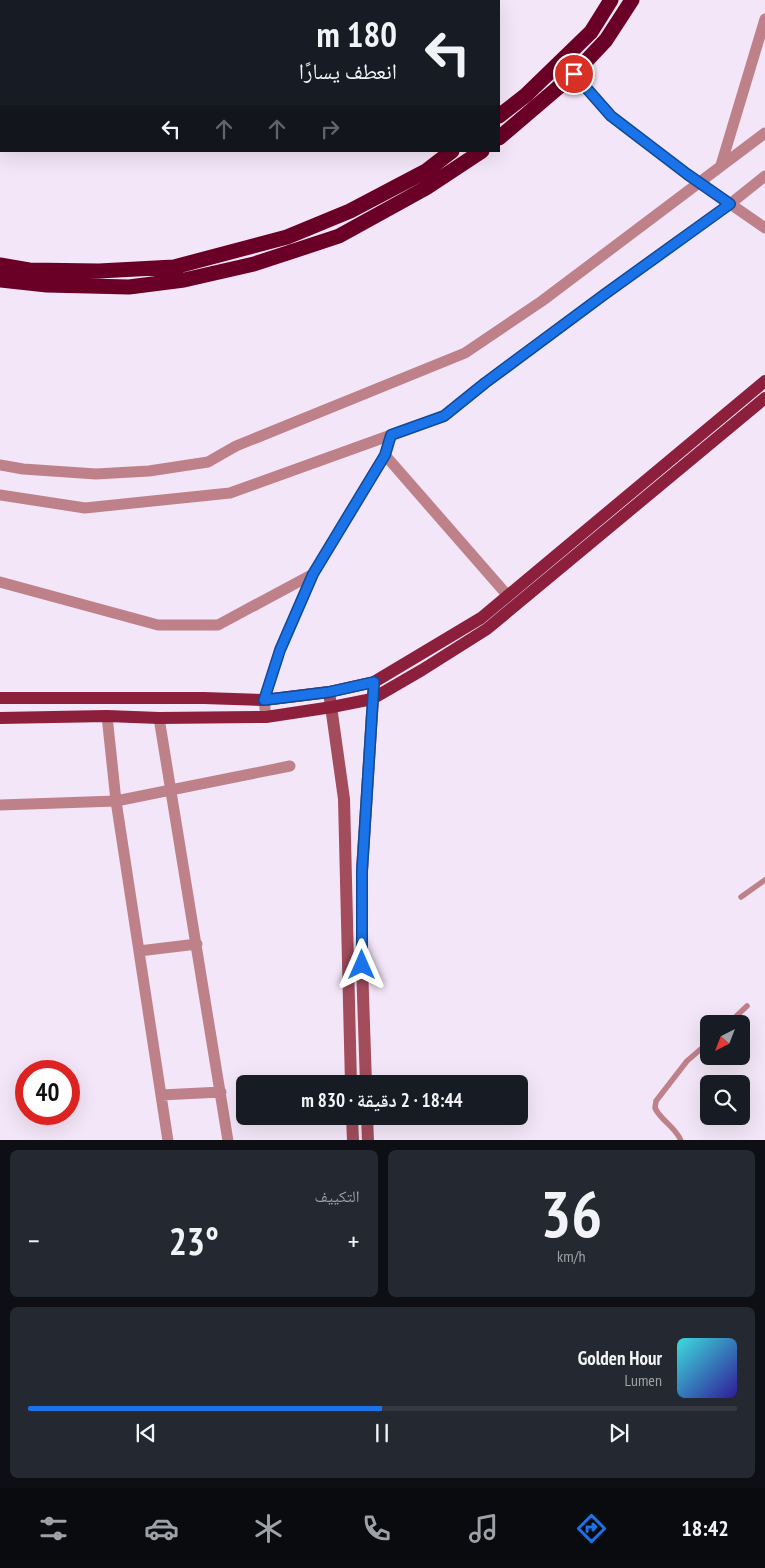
<!DOCTYPE html>
<html lang="ar">
<meta charset="utf-8">
<style>
:root{--surface:#171b24;--page:#242831;--text:#f1f3f6;--muted:#9ea1a6;--line:#363941;--accent:#1a73e8}
body{margin:0;font-family:"PT Sans Narrow","Noto Naskh Arabic",sans-serif;background:var(--page);color:var(--text);direction:rtl;height:100vh;display:flex;flex-direction:column;font-size:19px;white-space:nowrap}
*{box-sizing:border-box;margin:0}
p{font-size:16px;color:var(--muted)}
.icon{flex:none;width:28px;height:28px;fill:none;stroke:currentColor;stroke-width:2;stroke-linecap:round;stroke-linejoin:round}
.map{position:relative;height:1140px;overflow:hidden;direction:ltr}
.side{display:flex;flex-direction:column;gap:10px;padding:10px;background:#0d0f14;flex:1}
.side>*{flex:none}
.guide{position:absolute;left:0px;top:0px;width:500px;height:152px;box-shadow:0 5px 20px #0002;direction:rtl;background:#171b24;color:var(--text);overflow:hidden}
.needle{width:32px;rotate:222deg}
.controls{position:absolute;left:700px;top:1015px;display:grid;gap:10px}
.controls a{display:grid;place-items:center;width:50px;height:50px;border-radius:8px;background:var(--surface);box-shadow:0 5px 20px #0002;font-size:25px}
.speed{position:absolute;left:15px;top:1060px;display:flex;gap:10px;font-size:25px;font-weight:700;text-align:center}
.speed>*{display:grid;place-content:center;width:65px;height:65px;border-radius:50%;background:var(--surface);box-shadow:0 5px 20px #0002;line-height:1}
.speed .limit{border:8px solid #d22;background:#fff;color:#111}
.pin{position:absolute;display:grid;place-items:center;width:42px;height:42px;color:#fff;margin:-21px;border:2px solid #fff;border-radius:50%;box-shadow:0 1px 5px #0007}
.me{position:absolute;width:55px;margin:-28px;rotate:0deg;stroke-linejoin:round;filter:drop-shadow(0 0 4px #0008)}
.turn{display:flex;align-items:center;gap:18px;height:105px;padding:0 20px;font-size:22px}
.turn .icon{width:65px;height:65px;stroke-width:2.5}
.turn b{display:block;font-size:35px;line-height:42px}
.lanes{display:flex;align-items:center;height:48px;padding:0 20px;background:#0003;justify-content:center;gap:25px;direction:ltr}
.lanes .off{opacity:.35}
.big{font-size:38px;font-weight:700;line-height:1.1}
.side .widget{flex:1;display:flex;flex-direction:column;justify-content:center;gap:8px;min-width:0;padding:0 18px;border-radius:8px;background:var(--page)}
.side .dial{align-items:center;gap:0}
.dial b{font-size:65px;line-height:1}
.song{display:flex;align-items:center;gap:15px}
.cover{width:60px;height:60px;border-radius:8px;background:linear-gradient(135deg,hsl(180 70% 55%),hsl(250 70% 35%))}
.played{height:5px;border-radius:2px;background:linear-gradient(90deg,var(--accent) 50%,var(--line) 50%)}
.keys{display:flex;justify-content:space-around;direction:ltr}
.heat{display:flex;justify-content:space-between;align-items:center;font-size:28px;direction:ltr}
.side .tiles{flex:1;display:grid;gap:10px;grid-template-columns:1fr 1fr}
.widget:last-child{grid-column:span 2}
.trip{position:absolute;left:236px;top:1075px;width:292px;height:50px;border-radius:8px;background:var(--surface);box-shadow:0 5px 20px #0002;font-weight:700;line-height:50px;text-align:center;direction:rtl}
.dock{display:flex;height:80px;justify-content:space-around;align-items:center;background:#090b0e;color:var(--muted)}
.dock .icon{width:35px;height:35px}
.dock .active{color:var(--accent)}
.dock b{font-size:22px;color:var(--text)}
.map>svg:first-child{display:block}
.lines{fill:none;stroke-linecap:round;stroke-linejoin:round}
.lane{stroke:#be818a;stroke-width:5.5}
.street{stroke:#be818a;stroke-width:11}
.secondary{stroke:#a24c5c;stroke-width:12}
.primary{stroke:#8b1f3c;stroke-width:12}
.highway{stroke:#6a0026;stroke-width:15}
.rail-casing{stroke:#2f2930;stroke-width:5}
.rail{stroke:#fff;stroke-width:3;stroke-dasharray:9;stroke-linecap:butt}
.route-casing{stroke:#114b97;stroke-width:12}
.route{stroke:#1a73e8;stroke-width:9}
</style>
<div class="map">
<svg width="765" height="1141" viewBox="0 0 765 1141">
<rect width="100%" height="100%" fill="#f3e6f8"/>
<g class="lines">
<path class="lane" d="M741,897L765,880
M728,1024L747,1006
M681,1141C676,1127 661,1121 655,1108L656,1101L687,1061L709,1042"/>
<path class="street" d="M574,74L611,116L687,174L765,228
M721,165L765,19
M391,435L444,416L485,383L605,294L730,204L765,176
M385,455L508,596
M0,465L23,469L96,474L149,471L208,462L236,446L465,353L542,301L765,133
M0,495L85,508L230,493L391,435L385,455L313,574L280,650L264,700L266,717
M0,582L158,625H218L313,574
M107,716L116,801L168,1141
M159,718L228,1141
M0,805L116,801L290,766
M139,951L197,944
M161,1095L221,1092"/>
<path class="secondary" d="M329,692L344,799L351,1084
M366,1084L362,965V871L374,682
M352,1116L353,1141
M367,1116L368,1141"/>
<path class="primary" d="M0,698H204L264,700L329,692L374,682L481,618L765,381
M0,718L107,716L159,718L266,717L332,707L372,699L422,670L487,629L765,398"/>
<path class="highway" d="M499,116L526,95L591,32L611,0
M499,138L574,74L606,40L632,0
M0,265L29,270L99,271L174,267L287,237L350,211L426,171L452,151
M0,280L47,285L129,287L184,280L254,264L339,236L426,188L482,151"/>
<defs>
<path id="rail" d="M177,1L183,0
M0,23H1"/>
</defs>
<use href="#rail" class="rail-casing"/>
<use href="#rail" class="rail"/>
</g>
<g class="lines">
<defs>
<path id="route" d="M362,965V871L374,682L329,692L264,700L280,650L313,574L385,455L391,435L444,416L485,383L605,294L730,204L687,174L611,116L574,74"/>
</defs>
<use href="#route" class="route-casing"/>
<use href="#route" class="route"/>
</g>
</svg>
<div class="controls">
<a><svg class="needle" viewBox="-14 -14 28 28"><path d="M0-13l5 13h-10z" fill="#e53935"/><path d="M0 13l5-13h-10z" fill="#9ea1a6"/></svg></a>
<a><svg class="icon" aria-label="search" viewBox="0 0 24 24"><circle cx="10" cy="10" r="6"/><path d="M15 15l6 6"/></svg></a>
</div>
<div class="speed"><div class="limit">40</div></div>
<div class="pin" style="left:574px;top:74px;background:#d93025"><svg class="icon" aria-label="arrive" viewBox="0 0 24 24"><path d="M6 21V4h12l-3 4 3 4H6"/></svg></div>
<svg class="me" style="left:362px;top:965px" viewBox="-20 -20 40 40"><path d="M0-17L14 15 0 8-14 15z" fill="#1a73e8" stroke="#fff" stroke-width="4"/></svg>
<div class="trip">18:44 · 2 دقيقة · 830 m</div>
<div class="guide">
<div class="turn"><svg class="icon" aria-label="left" viewBox="0 0 24 24"><path d="M17 20v-9H6M10 6l-5 5 5 5"/></svg><div><b>180 m</b>انعطف يسارًا</div></div>
<div class="lanes"><svg class="icon" aria-label="left" viewBox="0 0 24 24"><path d="M17 20v-9H6M10 6l-5 5 5 5"/></svg><svg class="icon off" aria-label="ahead" viewBox="0 0 24 24"><path d="M12 20V5M6 11l6-6 6 6"/></svg><svg class="icon off" aria-label="ahead" viewBox="0 0 24 24"><path d="M12 20V5M6 11l6-6 6 6"/></svg><svg class="icon off" aria-label="right" viewBox="0 0 24 24"><path d="M7 20v-9h11M14 6l5 5-5 5"/></svg></div>
</div>
</div>
<section class="side">
<div class="tiles">
<div class="widget dial"><b>36</b><p>km/h</p></div>
<div class="widget"><p>التكييف</p>
<div class="heat"><a>−</a><b class="big">23°</b><a>+</a></div>
</div>
<div class="widget">
<div class="song"><i class="cover"></i><div><b>Golden Hour</b><p>Lumen</p></div></div>
<div class="played"></div>
<div class="keys"><svg class="icon" aria-label="previous" viewBox="0 0 24 24"><path d="M18 5L8 12l10 7zM5 5v14"/></svg><svg class="icon" aria-label="pause" viewBox="0 0 24 24"><path d="M8 5v14M16 5v14"/></svg><svg class="icon" aria-label="next" viewBox="0 0 24 24"><path d="M6 5l10 7-10 7zM19 5v14"/></svg></div>
</div>
</div>
</section>
<nav class="dock">
<b>18:42</b>
<svg class="icon active" aria-label="directions" viewBox="0 0 24 24"><path d="M12 3l9 9-9 9-9-9zM9 14v-3h6M13 9l2 2-2 2"/></svg>
<svg class="icon" aria-label="music" viewBox="0 0 24 24"><path d="M9 18V5l10-2v13"/><circle cx="6" cy="18" r="3"/><circle cx="16" cy="16" r="3"/></svg>
<svg class="icon" aria-label="phone" viewBox="0 0 24 24"><path d="M5 4h4l2 5-3 2q2 4 5 5l2-3 5 2v4C11 20 4 13 5 4z"/></svg>
<svg class="icon" aria-label="climate" viewBox="0 0 24 24"><path d="M12 3v18M4 7l16 10M4 17L20 7"/></svg>
<svg class="icon" aria-label="car" viewBox="0 0 24 24"><path d="M5 17H2v-5l4-1 3-4h7l3 4 3 1v5h-3M9 17h6M6 11h13"/><circle cx="7" cy="17" r="2"/><circle cx="17" cy="17" r="2"/></svg>
<svg class="icon" aria-label="filters" viewBox="0 0 24 24"><path d="M4 7h16M4 17h16"/><circle cx="9" cy="7" r="2"/><circle cx="15" cy="17" r="2"/></svg>
</nav>
